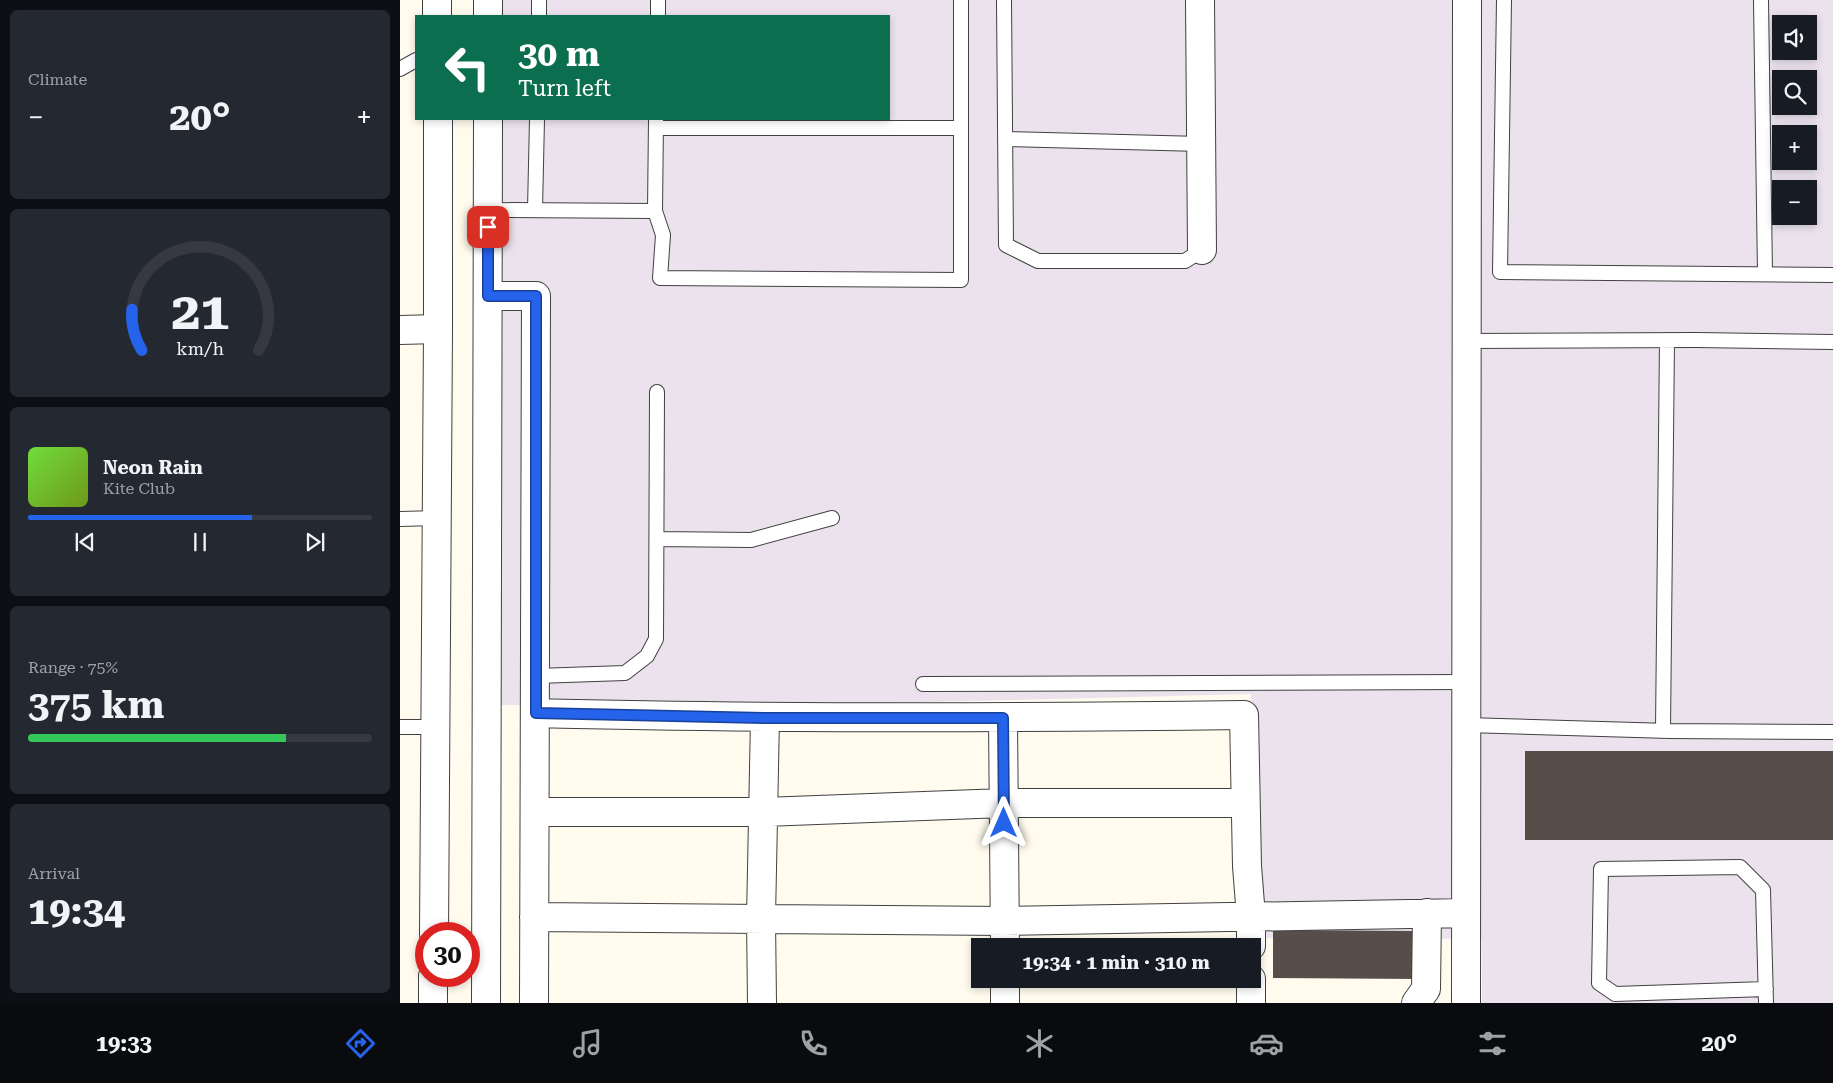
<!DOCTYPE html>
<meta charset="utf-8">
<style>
:root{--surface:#171b24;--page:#242831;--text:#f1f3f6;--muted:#9ea1a6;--line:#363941;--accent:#2563eb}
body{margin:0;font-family:"Roboto Serif",serif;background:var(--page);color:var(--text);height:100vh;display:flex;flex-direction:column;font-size:19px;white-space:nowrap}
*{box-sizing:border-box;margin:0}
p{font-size:16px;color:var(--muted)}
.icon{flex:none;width:28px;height:28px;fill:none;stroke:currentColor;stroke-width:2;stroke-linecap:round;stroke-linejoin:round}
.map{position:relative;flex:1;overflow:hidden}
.sheet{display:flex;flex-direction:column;gap:10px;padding:10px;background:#0d0f14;width:400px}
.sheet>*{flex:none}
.hud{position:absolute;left:15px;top:15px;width:475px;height:105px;border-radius:0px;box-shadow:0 2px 8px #0003;background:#0b6e4f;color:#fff;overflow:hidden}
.buttons{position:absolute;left:1372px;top:15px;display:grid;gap:10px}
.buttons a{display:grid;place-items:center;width:45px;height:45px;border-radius:0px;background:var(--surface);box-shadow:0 2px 8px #0003;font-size:25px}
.speed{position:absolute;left:15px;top:922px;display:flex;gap:10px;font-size:25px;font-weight:700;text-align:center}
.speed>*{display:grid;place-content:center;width:65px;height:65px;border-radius:50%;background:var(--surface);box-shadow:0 2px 8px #0003;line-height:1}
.speed .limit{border:8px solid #d22;background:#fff;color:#111}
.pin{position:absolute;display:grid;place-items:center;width:42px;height:42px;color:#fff;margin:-21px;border-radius:10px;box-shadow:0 2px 8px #0006}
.me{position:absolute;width:55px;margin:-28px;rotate:0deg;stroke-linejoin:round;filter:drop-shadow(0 0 4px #0008)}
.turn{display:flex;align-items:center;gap:18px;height:105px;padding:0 20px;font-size:22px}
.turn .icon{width:65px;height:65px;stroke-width:2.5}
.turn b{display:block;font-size:35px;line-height:42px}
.big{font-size:38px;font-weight:700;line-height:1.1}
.sheet .widget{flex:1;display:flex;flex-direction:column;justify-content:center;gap:8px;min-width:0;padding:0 18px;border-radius:8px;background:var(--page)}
.sheet .dial{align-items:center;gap:0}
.dial svg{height:130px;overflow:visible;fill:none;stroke:var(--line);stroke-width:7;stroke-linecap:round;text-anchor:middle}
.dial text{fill:var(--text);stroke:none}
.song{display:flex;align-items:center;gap:15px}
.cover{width:60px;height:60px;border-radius:8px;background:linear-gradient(135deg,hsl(100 70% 55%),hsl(80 70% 35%))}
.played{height:5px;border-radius:2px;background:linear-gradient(90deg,var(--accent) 65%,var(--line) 65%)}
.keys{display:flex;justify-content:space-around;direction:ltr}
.heat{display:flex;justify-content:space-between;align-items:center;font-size:28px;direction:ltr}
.charge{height:8px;border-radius:4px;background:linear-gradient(90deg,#34c759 75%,var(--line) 0)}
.trip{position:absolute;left:571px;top:938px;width:290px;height:50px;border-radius:0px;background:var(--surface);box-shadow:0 2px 8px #0003;font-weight:700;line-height:50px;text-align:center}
.menu{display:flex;height:80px;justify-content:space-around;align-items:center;background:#090b0e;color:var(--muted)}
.menu .icon{width:35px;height:35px}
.menu .current{color:var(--accent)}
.menu b{font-size:22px;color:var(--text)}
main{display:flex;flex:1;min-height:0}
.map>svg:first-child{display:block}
.industrial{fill:#ebe2ed;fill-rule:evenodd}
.building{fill:#574e4a}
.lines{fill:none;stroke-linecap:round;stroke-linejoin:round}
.service-casing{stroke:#414141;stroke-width:16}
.minor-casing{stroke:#414141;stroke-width:30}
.tertiary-casing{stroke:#414141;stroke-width:30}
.service{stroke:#fff;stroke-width:14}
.minor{stroke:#fff;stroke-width:28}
.tertiary{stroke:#fff;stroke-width:28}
.route-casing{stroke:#184099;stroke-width:12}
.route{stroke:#2563eb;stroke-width:9}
</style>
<main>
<section class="sheet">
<div class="widget"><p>Climate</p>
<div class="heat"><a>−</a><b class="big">20°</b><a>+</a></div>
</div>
<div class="widget dial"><svg viewBox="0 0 100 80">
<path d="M14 69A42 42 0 1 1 86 69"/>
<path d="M14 69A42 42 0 0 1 8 44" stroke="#2563eb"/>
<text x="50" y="56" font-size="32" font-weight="700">21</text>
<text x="50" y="72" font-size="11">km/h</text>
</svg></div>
<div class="widget">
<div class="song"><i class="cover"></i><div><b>Neon Rain</b><p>Kite Club</p></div></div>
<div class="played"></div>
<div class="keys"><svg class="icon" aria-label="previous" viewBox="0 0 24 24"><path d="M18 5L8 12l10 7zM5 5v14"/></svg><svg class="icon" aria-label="pause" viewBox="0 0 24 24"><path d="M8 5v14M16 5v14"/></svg><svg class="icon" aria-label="next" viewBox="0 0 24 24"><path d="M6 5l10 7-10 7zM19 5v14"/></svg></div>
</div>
<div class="widget"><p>Range · 75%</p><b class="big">375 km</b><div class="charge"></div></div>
<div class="widget"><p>Arrival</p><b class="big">19:34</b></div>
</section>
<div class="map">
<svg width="1433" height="1003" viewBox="0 0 1433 1003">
<rect width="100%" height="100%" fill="#fffbee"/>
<path class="industrial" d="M97,0H1433V1003H1082V939L848,938L851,694L335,707L101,705L97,119H489V16H97ZM1381,24H1409V51H1381ZM1381,79H1409V106H1381ZM1381,134H1409V161H1381ZM1381,189H1409V216H1381Z"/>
<path class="building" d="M1125,751H1433V840H1125Z
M873,930L1017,931V979L873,978Z"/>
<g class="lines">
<defs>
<path id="service" d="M604,0L606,245L638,261H785L802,250
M1104,0L1100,272L1433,275
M1361,0L1365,274
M139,16V0
M258,16V0
M0,69L16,60
M256,128H561
M605,139L801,144
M88,210L255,211L256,119
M135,210L137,119
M255,211L263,235L260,278L561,280V0
M1067,341L1296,340L1433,342
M0,519L37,518
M257,539L351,540L432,518
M136,676L225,673L247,656L256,639L257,392
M523,684L1066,682
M1066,725L1270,731L1433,732
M0,727H35
M1263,730L1267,340
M1366,989L1215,994L1199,983L1201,869L1340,867L1363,890L1366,1003"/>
<path id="minor" d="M800,0L802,250
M88,296H136L134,1003
M0,330L38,329
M136,713C372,719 608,718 844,715L847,866L851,917V946
M603,718L605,946
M135,812H364L604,803H845
M134,917L605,921L1066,913
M605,979V1003
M362,1003L361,919L365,718
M851,1003V979
M1016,1003L1026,989L1027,913
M1066,1003L1067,0"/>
<path id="tertiary" d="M37,0V16
M88,16V0
M34,934L38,329V119
M33,1003V976
M86,1003L88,119"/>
</defs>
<use href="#service" class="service-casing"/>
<use href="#minor" class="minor-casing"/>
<use href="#tertiary" class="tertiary-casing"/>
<use href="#service" class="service"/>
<use href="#minor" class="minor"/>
<use href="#tertiary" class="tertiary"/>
</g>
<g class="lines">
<defs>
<path id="route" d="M88,227V296H136V713L365,718H603L604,823"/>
</defs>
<use href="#route" class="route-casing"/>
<use href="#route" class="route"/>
</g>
</svg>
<div class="buttons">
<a><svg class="icon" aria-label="sound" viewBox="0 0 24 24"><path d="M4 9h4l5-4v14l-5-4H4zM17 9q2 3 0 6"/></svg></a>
<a><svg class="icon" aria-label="search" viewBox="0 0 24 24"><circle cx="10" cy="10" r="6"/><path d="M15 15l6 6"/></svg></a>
<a>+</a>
<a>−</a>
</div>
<div class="speed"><div class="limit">30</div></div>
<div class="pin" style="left:88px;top:227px;background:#d93025"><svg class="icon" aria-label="arrive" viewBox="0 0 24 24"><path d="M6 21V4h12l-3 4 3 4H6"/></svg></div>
<svg class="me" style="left:604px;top:823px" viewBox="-20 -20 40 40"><path d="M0-17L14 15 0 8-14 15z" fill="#2563eb" stroke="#fff" stroke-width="4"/></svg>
<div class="trip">19:34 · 1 min · 310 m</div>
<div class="hud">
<div class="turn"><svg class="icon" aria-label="left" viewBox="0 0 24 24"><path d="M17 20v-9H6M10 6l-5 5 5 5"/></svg><div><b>30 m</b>Turn left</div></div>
</div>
</div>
</main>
<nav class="menu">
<b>19:33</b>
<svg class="icon current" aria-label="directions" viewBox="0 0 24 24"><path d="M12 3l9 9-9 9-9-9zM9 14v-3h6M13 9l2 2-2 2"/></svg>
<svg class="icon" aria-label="music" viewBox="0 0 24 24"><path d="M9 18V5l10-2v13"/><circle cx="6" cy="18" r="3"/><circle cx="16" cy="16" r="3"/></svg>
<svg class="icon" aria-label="phone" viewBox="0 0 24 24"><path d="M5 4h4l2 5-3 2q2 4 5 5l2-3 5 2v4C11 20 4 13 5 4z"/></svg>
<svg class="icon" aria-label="climate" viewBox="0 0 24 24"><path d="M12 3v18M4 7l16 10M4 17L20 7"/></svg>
<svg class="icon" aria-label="car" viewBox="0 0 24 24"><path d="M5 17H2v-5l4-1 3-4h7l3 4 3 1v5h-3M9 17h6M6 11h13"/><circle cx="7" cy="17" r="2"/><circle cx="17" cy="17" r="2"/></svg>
<svg class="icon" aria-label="filters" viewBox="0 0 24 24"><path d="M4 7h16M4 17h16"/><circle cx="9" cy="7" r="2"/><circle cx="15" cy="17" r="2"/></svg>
<b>20°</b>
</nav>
